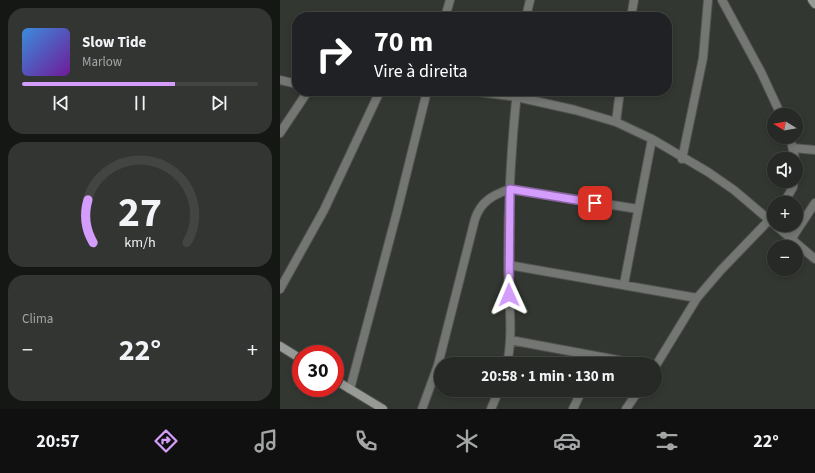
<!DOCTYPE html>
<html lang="pt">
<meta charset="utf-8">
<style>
:root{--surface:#262925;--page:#323532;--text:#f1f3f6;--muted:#a4a6a7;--line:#424542;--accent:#d49cfb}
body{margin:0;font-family:"Source Sans 3",sans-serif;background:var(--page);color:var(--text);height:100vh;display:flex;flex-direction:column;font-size:15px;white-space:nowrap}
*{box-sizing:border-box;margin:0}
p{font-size:13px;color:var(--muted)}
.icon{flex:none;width:22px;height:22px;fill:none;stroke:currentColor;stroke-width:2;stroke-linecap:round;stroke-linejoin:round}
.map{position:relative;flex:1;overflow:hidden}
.drawer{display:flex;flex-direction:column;gap:8px;padding:8px;background:#151714;width:280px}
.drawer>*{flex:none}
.hud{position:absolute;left:12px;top:12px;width:380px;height:84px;border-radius:16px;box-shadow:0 2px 6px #0003,0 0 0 1px var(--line);background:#202124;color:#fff;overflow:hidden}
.needle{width:26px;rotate:281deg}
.controls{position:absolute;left:487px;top:108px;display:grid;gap:8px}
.controls a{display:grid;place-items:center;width:36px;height:36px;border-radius:50%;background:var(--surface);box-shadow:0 2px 6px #0003,0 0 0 1px var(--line);font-size:20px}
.speed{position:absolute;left:12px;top:345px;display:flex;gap:8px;font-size:20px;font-weight:700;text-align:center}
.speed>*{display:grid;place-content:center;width:52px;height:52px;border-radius:50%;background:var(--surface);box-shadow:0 2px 6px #0003,0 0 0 1px var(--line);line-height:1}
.speed .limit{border:6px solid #d22;background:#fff;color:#111}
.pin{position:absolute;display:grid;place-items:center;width:34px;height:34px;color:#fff;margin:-17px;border-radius:8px;box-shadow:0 2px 6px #0006}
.me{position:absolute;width:44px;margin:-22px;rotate:359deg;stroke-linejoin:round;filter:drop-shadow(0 0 3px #0008)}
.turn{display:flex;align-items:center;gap:14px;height:84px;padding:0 16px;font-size:18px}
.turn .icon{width:52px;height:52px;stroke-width:2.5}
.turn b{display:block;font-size:28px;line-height:34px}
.big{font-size:30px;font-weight:700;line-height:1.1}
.drawer .tile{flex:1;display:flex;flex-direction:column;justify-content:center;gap:6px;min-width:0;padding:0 14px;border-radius:16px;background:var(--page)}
.drawer .dial{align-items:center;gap:0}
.dial svg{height:104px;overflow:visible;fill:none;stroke:var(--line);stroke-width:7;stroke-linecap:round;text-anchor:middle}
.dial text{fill:var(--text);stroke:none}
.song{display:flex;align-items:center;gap:12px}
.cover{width:48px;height:48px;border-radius:6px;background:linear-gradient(135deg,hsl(210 70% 55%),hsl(280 70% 35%))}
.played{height:4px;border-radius:2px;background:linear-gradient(90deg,var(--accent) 65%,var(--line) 65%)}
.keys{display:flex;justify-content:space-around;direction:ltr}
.heat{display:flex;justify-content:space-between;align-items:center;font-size:22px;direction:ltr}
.trip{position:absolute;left:154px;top:357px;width:228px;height:40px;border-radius:20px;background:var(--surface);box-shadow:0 2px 6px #0003,0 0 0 1px var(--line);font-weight:700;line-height:40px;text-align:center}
.tab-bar{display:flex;height:64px;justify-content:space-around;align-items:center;background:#0f100f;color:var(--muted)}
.tab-bar .icon{width:28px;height:28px}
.tab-bar .active{color:var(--accent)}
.tab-bar b{font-size:18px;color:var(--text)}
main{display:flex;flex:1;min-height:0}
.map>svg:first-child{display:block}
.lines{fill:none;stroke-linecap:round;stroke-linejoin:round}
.street-casing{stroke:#51544f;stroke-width:10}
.secondary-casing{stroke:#51544f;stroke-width:10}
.street{stroke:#747673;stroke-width:8}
.secondary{stroke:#979a95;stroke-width:8}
.route-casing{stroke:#8a65a3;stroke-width:10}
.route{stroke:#d49cfb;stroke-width:7}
</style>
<main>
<section class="drawer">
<div class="tile">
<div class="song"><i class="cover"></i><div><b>Slow Tide</b><p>Marlow</p></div></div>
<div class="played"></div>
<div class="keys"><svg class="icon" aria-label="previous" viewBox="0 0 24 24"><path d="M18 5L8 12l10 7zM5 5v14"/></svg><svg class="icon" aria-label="pause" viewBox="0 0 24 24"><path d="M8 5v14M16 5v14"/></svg><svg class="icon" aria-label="next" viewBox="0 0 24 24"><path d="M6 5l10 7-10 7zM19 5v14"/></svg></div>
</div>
<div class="tile dial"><svg viewBox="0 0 100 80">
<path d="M14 69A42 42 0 1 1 86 69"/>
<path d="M14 69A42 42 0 0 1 10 36" stroke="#d49cfb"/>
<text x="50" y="56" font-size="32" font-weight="700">27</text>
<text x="50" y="72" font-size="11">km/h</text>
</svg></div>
<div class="tile"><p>Clima</p>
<div class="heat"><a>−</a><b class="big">22°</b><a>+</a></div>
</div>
</section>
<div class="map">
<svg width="535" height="409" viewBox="0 0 535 409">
<rect width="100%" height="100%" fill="#333731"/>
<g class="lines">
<defs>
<path id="street" d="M442,0L481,72L501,115
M165,17L170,0
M246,17L250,0
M351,17L354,0
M0,80L17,84
M191,91L237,97L295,110L336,122L372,139L428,172L454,190L494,224
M336,122L340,91
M0,133L28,91
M510,137L515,159
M513,148L535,150
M402,159L423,58L428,0
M504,203L513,187L514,181
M495,225L535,259
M512,238L535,203
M228,265L417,298
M344,284L372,139
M0,289L44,210L100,91
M230,340L359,364
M227,364C234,332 228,297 228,264C228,206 231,148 237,91
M375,367L417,298L441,270L494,215
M70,389L117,212L147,91
M142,409L158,365L195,219C201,201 213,195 230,189L358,209
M211,409L219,390
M293,409L302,390
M346,409L359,390"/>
<path id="secondary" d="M532,0L535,4
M0,346L21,359
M55,380L103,409"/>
</defs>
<use href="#street" class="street-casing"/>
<use href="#secondary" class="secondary-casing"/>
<use href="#street" class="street"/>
<use href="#secondary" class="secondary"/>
</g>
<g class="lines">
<defs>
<path id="route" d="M229,295L230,189L315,203"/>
</defs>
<use href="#route" class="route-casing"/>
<use href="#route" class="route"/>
</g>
</svg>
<div class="controls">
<a><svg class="needle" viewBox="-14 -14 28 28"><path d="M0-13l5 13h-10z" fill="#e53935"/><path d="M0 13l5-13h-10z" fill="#a4a6a7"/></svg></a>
<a><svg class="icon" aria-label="sound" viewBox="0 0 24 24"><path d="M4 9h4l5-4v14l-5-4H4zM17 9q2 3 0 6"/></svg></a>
<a>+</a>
<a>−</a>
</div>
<div class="speed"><div class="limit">30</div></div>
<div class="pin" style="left:315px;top:203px;background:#d93025"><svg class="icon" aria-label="arrive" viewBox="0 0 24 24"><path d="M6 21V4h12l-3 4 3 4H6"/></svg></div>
<svg class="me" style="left:229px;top:295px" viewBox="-20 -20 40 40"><path d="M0-17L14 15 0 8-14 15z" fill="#d49cfb" stroke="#fff" stroke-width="4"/></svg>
<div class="trip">20:58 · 1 min · 130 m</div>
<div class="hud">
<div class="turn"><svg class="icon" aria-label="right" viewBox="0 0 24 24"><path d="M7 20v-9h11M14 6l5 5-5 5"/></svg><div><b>70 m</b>Vire à direita</div></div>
</div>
</div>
</main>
<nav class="tab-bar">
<b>20:57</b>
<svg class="icon active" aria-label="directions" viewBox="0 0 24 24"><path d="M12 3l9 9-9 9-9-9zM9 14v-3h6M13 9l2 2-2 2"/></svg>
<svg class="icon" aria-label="music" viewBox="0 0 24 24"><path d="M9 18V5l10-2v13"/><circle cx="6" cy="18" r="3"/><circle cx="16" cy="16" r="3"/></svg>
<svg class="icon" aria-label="phone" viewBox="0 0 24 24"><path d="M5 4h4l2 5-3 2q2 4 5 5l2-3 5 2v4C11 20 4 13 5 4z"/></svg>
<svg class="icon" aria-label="climate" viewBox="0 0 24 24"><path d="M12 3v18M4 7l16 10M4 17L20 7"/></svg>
<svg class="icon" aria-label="car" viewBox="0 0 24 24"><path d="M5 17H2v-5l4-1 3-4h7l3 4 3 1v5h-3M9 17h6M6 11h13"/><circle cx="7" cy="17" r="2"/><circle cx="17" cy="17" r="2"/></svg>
<svg class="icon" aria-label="filters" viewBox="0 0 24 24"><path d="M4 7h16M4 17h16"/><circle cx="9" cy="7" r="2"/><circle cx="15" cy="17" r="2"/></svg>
<b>22°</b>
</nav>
